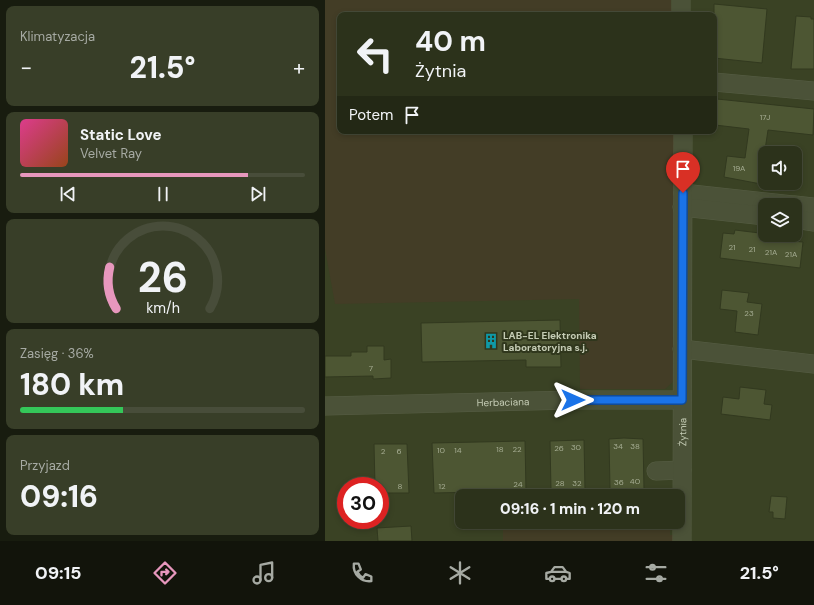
<!DOCTYPE html>
<html lang="pl">
<meta charset="utf-8">
<style>
:root{--surface:#2c321b;--page:#383e28;--text:#f1f3f6;--muted:#a6aaa3;--line:#484d3a;--accent:#e797bd}
body{margin:0;font-family:"DM Sans",sans-serif;background:var(--page);color:var(--text);height:100vh;display:flex;flex-direction:column;font-size:15px;white-space:nowrap}
*{box-sizing:border-box;margin:0}
p{font-size:13px;color:var(--muted)}
.icon{flex:none;width:22px;height:22px;fill:none;stroke:currentColor;stroke-width:2;stroke-linecap:round;stroke-linejoin:round}
.map{position:relative;flex:1;overflow:hidden}
.sheet{display:flex;flex-direction:column;gap:6px;padding:6px;background:#181c0f;width:325px}
.sheet>*{flex:none}
.banner{position:absolute;left:12px;top:12px;width:380px;height:122px;border-radius:8px;box-shadow:0 2px 6px #0003,0 0 0 1px var(--line);background:#2c321b;color:var(--text);overflow:hidden}
.tools{position:absolute;left:433px;top:146px;display:grid;gap:8px}
.tools a{display:grid;place-items:center;width:44px;height:44px;border-radius:8px;background:var(--surface);box-shadow:0 2px 6px #0003,0 0 0 1px var(--line);font-size:20px}
.speed{position:absolute;left:12px;top:477px;display:flex;gap:8px;font-size:20px;font-weight:700;text-align:center}
.speed>*{display:grid;place-content:center;width:52px;height:52px;border-radius:50%;background:var(--surface);box-shadow:0 2px 6px #0003,0 0 0 1px var(--line);line-height:1}
.speed .limit{border:6px solid #d22;background:#fff;color:#111}
.pin{position:absolute;display:grid;place-items:center;width:34px;height:34px;color:#fff;margin:-41px -17px;border-radius:50% 50% 50% 0;rotate:-45deg;box-shadow:0 0 4px #0007}
.pin .icon{rotate:45deg}
.me{position:absolute;width:44px;margin:-22px;rotate:90deg;stroke-linejoin:round;filter:drop-shadow(0 0 3px #0008)}
.turn{display:flex;align-items:center;gap:14px;height:84px;padding:0 12px;font-size:18px}
.turn .icon{width:52px;height:52px;stroke-width:2.5}
.turn b{display:block;font-size:28px;line-height:34px}
.then{display:flex;align-items:center;height:38px;padding:0 12px;background:#0003;gap:8px;font-size:15px}
.big{font-size:30px;font-weight:800;line-height:1.1}
.sheet .tile{flex:1;display:flex;flex-direction:column;justify-content:center;gap:6px;min-width:0;padding:0 14px;border-radius:8px;background:var(--page)}
.sheet .dial{align-items:center;gap:0}
.dial svg{height:104px;overflow:visible;fill:none;stroke:var(--line);stroke-width:7;stroke-linecap:round;text-anchor:middle}
.dial text{fill:var(--text);stroke:none}
.song{display:flex;align-items:center;gap:12px}
.cover{width:48px;height:48px;border-radius:6px;background:linear-gradient(135deg,hsl(330 70% 55%),hsl(20 70% 35%))}
.played{height:4px;border-radius:2px;background:linear-gradient(90deg,var(--accent) 80%,var(--line) 80%)}
.keys{display:flex;justify-content:space-around;direction:ltr}
.heat{display:flex;justify-content:space-between;align-items:center;font-size:22px;direction:ltr}
.charge{height:6px;border-radius:3px;background:linear-gradient(90deg,#34c759 36%,var(--line) 0)}
.trip{position:absolute;left:130px;top:489px;width:230px;height:40px;border-radius:8px;background:var(--surface);box-shadow:0 2px 6px #0003,0 0 0 1px var(--line);font-weight:800;line-height:40px;text-align:center}
.tab-bar{display:flex;height:64px;justify-content:space-around;align-items:center;background:#12140b;color:var(--muted)}
.tab-bar .icon{width:28px;height:28px}
.tab-bar .current{color:var(--accent)}
.tab-bar b{font-size:18px;color:var(--text)}
main{display:flex;flex:1;min-height:0}
.map>svg:first-child{display:block}
.green{fill:#433d26}
.building{fill:#4d5633;stroke:#32391f}
.lines{fill:none;stroke-linecap:round;stroke-linejoin:round}
.minor-casing{stroke:#575e45;stroke-width:19}
.minor{stroke:#4b5238;stroke-width:18}
.route-casing{stroke:#114b97;stroke-width:10}
.route{stroke:#1a73e8;stroke-width:7}
.labels{text-anchor:middle;dominant-baseline:central;stroke-width:4;stroke-linejoin:round;paint-order:stroke}
.number-label{font-size:8px;fill:#a6ad93}
.poi-label{font-size:10px;font-weight:bold;fill:#c5ccb5;stroke:#30371d;text-anchor:start}
.street-label{font-size:10px;fill:#c5ccb5;stroke:#30371d}
</style>
<main>
<section class="sheet">
<div class="tile"><p>Klimatyzacja</p>
<div class="heat"><a>−</a><b class="big">21.5°</b><a>+</a></div>
</div>
<div class="tile">
<div class="song"><i class="cover"></i><div><b>Static Love</b><p>Velvet Ray</p></div></div>
<div class="played"></div>
<div class="keys"><svg class="icon" aria-label="previous" viewBox="0 0 24 24"><path d="M18 5L8 12l10 7zM5 5v14"/></svg><svg class="icon" aria-label="pause" viewBox="0 0 24 24"><path d="M8 5v14M16 5v14"/></svg><svg class="icon" aria-label="next" viewBox="0 0 24 24"><path d="M6 5l10 7-10 7zM19 5v14"/></svg></div>
</div>
<div class="tile dial"><svg viewBox="0 0 100 80">
<path d="M14 69A42 42 0 1 1 86 69"/>
<path d="M14 69A42 42 0 0 1 9 37" stroke="#e797bd"/>
<text x="50" y="56" font-size="32" font-weight="700">26</text>
<text x="50" y="72" font-size="11">km/h</text>
</svg></div>
<div class="tile"><p>Zasięg · 36%</p><b class="big">180 km</b><div class="charge"></div></div>
<div class="tile"><p>Przyjazd</p><b class="big">09:16</b></div>
</section>
<div class="map">
<svg width="489" height="541" viewBox="0 0 489 541">
<rect width="100%" height="100%" fill="#3a4224"/>
<path class="green" d="M0,0H346L347,15H15V131H349V381L340,389H255L254,299L10,304L0,249Z
M178,522H345V535H348V541H178Z"/>
<path class="building" d="M389,4L442,9L437,63L389,58Z
M471,16L486,17V19H489V69H466Z
M392,99L489,109L488,135L443,130L440,150V182H436V184L399,177L402,156L420,158L424,129L390,125Z
M410,230L467,237L466,241L478,242L475,268L395,258L398,233L409,234Z
M397,290L424,293L422,302L437,304L433,335L410,332L412,311L395,309Z
M235,320L236,367H201V360L97,362L96,323Z
M42,346H59V360L66,359V378L48,379V376L0,377V356H26V352H42Z
M415,387L441,390L439,404L447,405L445,420L396,414L398,397L414,399Z
M299,438L318,439L319,489H285L284,439Z
M259,440L260,490H226L225,441Z
M200,441L201,491L109,493L107,443Z
M49,444H82L84,493H55V486H50Z
M446,496L462,497L460,519L448,518V512H444Z
M86,526L87,541H53L52,528Z"/>
<g class="lines">
<defs>
<g id="minor">
<path d="M356,0V15"/>
<path d="M389,82L489,91"/>
<path d="M358,193L468,205"/>
<path d="M470,205L489,207"/>
<path d="M357,207L440,216"/>
<path d="M470,219L489,222"/>
<path d="M357,349L489,364"/>
<path id="s1" d="M0,406L248,400H357"/>
<path d="M331,471L357,470"/>
<path id="s2" d="M357,541L358,131"/>
</g>
</defs>
<use href="#minor" class="minor-casing"/>
<use href="#minor" class="minor"/>
</g>
<g class="lines">
<defs>
<path id="route" d="M248,400H357L358,193"/>
</defs>
<use href="#route" class="route-casing"/>
<use href="#route" class="route"/>
</g>
<defs>
<symbol id="building-bare" viewBox="-9 -9 18 18"><path d="M-4-6H4V6H1V3H-1V6H-4ZM-2.5-4.3h1.7v1.8h-1.7ZM.8-4.3h1.7v1.8H.8ZM-2.5-1h1.7V.8h-1.7ZM.8-1h1.7V.8H.8Z" fill="#0f9aa8" stroke="#30371d" stroke-width="2.5" paint-order="stroke"/></symbol>
</defs>
<g fill-rule="evenodd">
<use href="#building-bare" x="155" y="330" width="22" height="22"/>
</g>
<g class="labels">
<g class="number-label">
<text x="440" y="117">17J</text>
<text x="414" y="168">19A</text>
<text x="407" y="247">21</text>
<text x="427" y="249">21</text>
<text x="446" y="252">21A</text>
<text x="466" y="254">21A</text>
<text x="424" y="313">23</text>
<text x="46" y="368">7</text>
<text x="293" y="446">34</text>
<text x="310" y="446">38</text>
<text x="251" y="447">30</text>
<text x="234" y="448">26</text>
<text x="175" y="449">18</text>
<text x="192" y="449">22</text>
<text x="116" y="450">10</text>
<text x="133" y="450">14</text>
<text x="58" y="451">2</text>
<text x="74" y="451">6</text>
<text x="310" y="481">40</text>
<text x="294" y="482">36</text>
<text x="235" y="483">28</text>
<text x="252" y="483">32</text>
<text x="193" y="484">24</text>
<text x="75" y="486">8</text>
<text x="117" y="486">12</text>
</g>
<g class="poi-label">
<text x="178" y="335">LAB-EL Elektronika<tspan x="178" dy="12">Laboratoryjna s.j.</tspan></text>
</g>
<g class="street-label">
<text stroke="none"><textPath href="#s1" startOffset="178">Herbaciana</textPath></text>
<text stroke="none"><textPath href="#s2" startOffset="109">Żytnia</textPath></text>
</g>
</g>
</svg>
<div class="tools">
<a><svg class="icon" aria-label="sound" viewBox="0 0 24 24"><path d="M4 9h4l5-4v14l-5-4H4zM17 9q2 3 0 6"/></svg></a>
<a><svg class="icon" aria-label="layers" viewBox="0 0 24 24"><path d="M12 4l9 5-9 5-9-5zM3 14l9 5 9-5"/></svg></a>
</div>
<div class="speed"><div class="limit">30</div></div>
<div class="pin" style="left:358px;top:193px;background:#d93025"><svg class="icon" aria-label="arrive" viewBox="0 0 24 24"><path d="M6 21V4h12l-3 4 3 4H6"/></svg></div>
<svg class="me" style="left:248px;top:400px" viewBox="-20 -20 40 40"><path d="M0-17L14 15 0 8-14 15z" fill="#1a73e8" stroke="#fff" stroke-width="4"/></svg>
<div class="trip">09:16 · 1 min · 120 m</div>
<div class="banner">
<div class="turn"><svg class="icon" aria-label="left" viewBox="0 0 24 24"><path d="M17 20v-9H6M10 6l-5 5 5 5"/></svg><div><b>40 m</b>Żytnia</div></div>
<div class="then">Potem<svg class="icon" aria-label="arrive" viewBox="0 0 24 24"><path d="M6 21V4h12l-3 4 3 4H6"/></svg></div>
</div>
</div>
</main>
<nav class="tab-bar">
<b>09:15</b>
<svg class="icon current" aria-label="directions" viewBox="0 0 24 24"><path d="M12 3l9 9-9 9-9-9zM9 14v-3h6M13 9l2 2-2 2"/></svg>
<svg class="icon" aria-label="music" viewBox="0 0 24 24"><path d="M9 18V5l10-2v13"/><circle cx="6" cy="18" r="3"/><circle cx="16" cy="16" r="3"/></svg>
<svg class="icon" aria-label="phone" viewBox="0 0 24 24"><path d="M5 4h4l2 5-3 2q2 4 5 5l2-3 5 2v4C11 20 4 13 5 4z"/></svg>
<svg class="icon" aria-label="climate" viewBox="0 0 24 24"><path d="M12 3v18M4 7l16 10M4 17L20 7"/></svg>
<svg class="icon" aria-label="car" viewBox="0 0 24 24"><path d="M5 17H2v-5l4-1 3-4h7l3 4 3 1v5h-3M9 17h6M6 11h13"/><circle cx="7" cy="17" r="2"/><circle cx="17" cy="17" r="2"/></svg>
<svg class="icon" aria-label="filters" viewBox="0 0 24 24"><path d="M4 7h16M4 17h16"/><circle cx="9" cy="7" r="2"/><circle cx="15" cy="17" r="2"/></svg>
<b>21.5°</b>
</nav>
